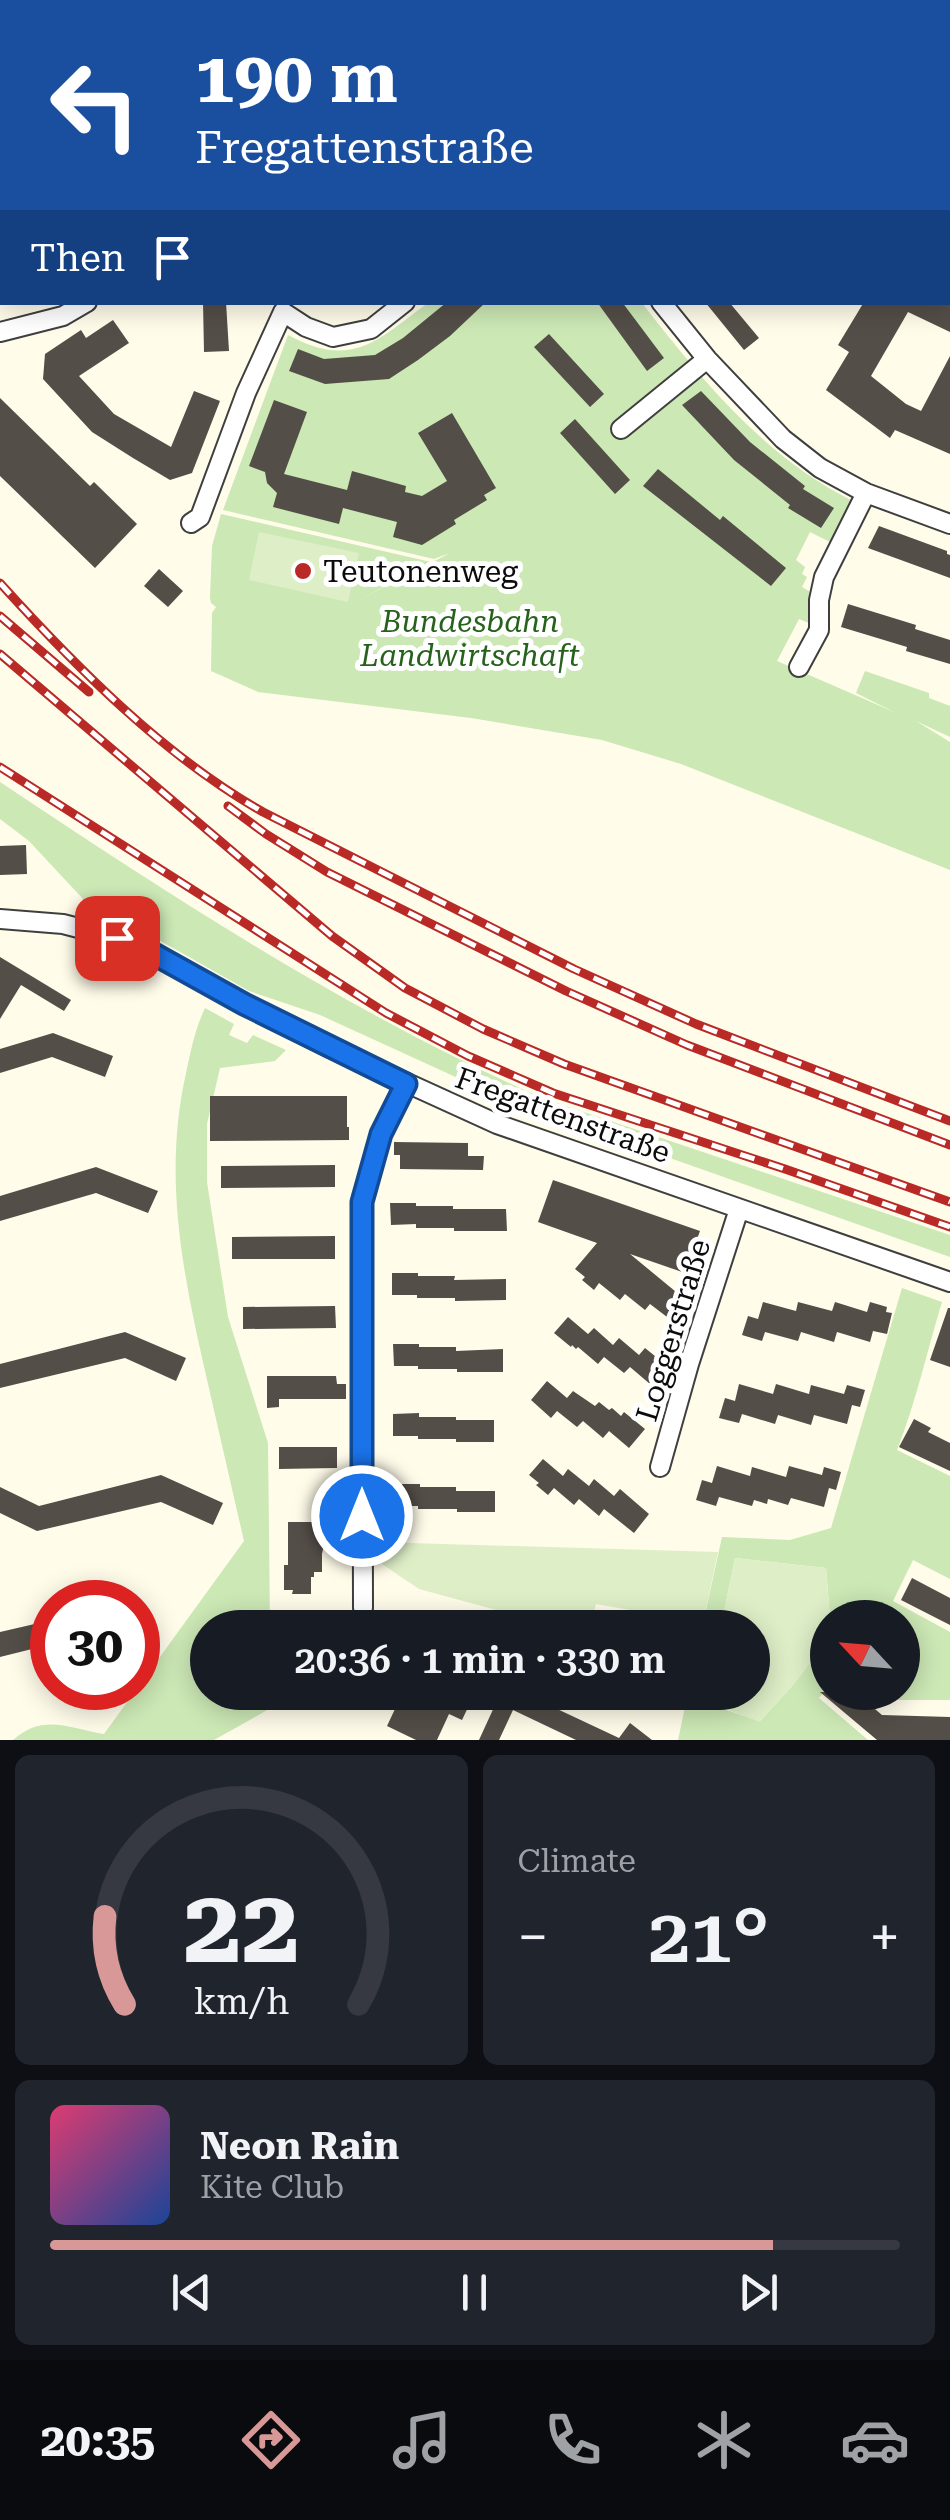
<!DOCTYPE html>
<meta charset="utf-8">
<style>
:root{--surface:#171b24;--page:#20242c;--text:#f1f3f6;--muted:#9ea1a6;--line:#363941;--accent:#d89898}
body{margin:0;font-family:"Roboto Serif",serif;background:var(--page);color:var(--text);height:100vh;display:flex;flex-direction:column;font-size:38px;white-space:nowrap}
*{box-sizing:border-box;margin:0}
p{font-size:32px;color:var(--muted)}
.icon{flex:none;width:55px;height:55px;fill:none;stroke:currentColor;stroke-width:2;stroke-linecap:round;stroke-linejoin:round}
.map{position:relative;height:1740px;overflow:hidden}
.side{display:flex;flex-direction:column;gap:15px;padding:15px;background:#0d0f14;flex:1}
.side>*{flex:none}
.top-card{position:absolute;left:0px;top:0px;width:950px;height:305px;box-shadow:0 5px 25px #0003;background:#1a4fa0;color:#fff;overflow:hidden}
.needle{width:65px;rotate:296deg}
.fabs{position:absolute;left:810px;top:1600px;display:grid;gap:20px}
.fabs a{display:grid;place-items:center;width:110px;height:110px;border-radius:50%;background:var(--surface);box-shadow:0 5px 25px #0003;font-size:50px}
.speed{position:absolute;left:30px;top:1580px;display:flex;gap:20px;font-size:50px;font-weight:700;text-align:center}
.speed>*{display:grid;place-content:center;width:130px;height:130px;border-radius:50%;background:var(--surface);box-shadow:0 5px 25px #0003;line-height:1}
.speed .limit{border:15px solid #d22;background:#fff;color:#111}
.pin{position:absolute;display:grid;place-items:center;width:85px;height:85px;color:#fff;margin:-42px;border-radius:20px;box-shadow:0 5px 15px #0006}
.me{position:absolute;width:110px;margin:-55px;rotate:0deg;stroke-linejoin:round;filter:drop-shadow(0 0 8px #0008)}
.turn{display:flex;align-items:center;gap:35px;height:210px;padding:0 30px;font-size:45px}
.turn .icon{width:130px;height:130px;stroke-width:2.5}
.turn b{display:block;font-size:70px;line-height:85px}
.then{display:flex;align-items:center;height:95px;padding:0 30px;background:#0003;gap:20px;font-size:38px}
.big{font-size:75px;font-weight:600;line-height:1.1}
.side .widget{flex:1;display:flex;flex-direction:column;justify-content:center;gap:15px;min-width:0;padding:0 35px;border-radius:15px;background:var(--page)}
.side .dial{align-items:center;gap:0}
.dial svg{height:260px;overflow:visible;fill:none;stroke:var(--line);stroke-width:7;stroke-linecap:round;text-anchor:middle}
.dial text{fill:var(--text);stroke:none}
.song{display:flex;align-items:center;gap:30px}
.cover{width:120px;height:120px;border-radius:15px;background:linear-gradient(135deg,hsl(340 70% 55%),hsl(220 70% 35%))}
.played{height:10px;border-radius:5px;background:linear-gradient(90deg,var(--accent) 85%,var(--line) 85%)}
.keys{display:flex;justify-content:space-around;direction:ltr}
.heat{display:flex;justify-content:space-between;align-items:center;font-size:55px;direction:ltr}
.side .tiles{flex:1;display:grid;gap:15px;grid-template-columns:1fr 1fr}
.widget:last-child{grid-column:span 2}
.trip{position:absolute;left:190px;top:1610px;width:580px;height:100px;border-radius:50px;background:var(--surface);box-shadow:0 5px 25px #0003;font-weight:600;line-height:100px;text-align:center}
.tabs{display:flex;height:160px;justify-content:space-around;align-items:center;background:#090b0e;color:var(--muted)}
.tabs .icon{width:70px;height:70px}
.tabs .active{color:var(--accent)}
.tabs b{font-size:45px;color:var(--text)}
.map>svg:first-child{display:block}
.green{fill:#cce8b5}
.pitch{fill:#deefc7}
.building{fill:#544e48}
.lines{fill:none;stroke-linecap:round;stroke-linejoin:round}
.minor-casing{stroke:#3f3f3f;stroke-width:22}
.minor{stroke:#fff;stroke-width:18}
.rail-casing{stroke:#b92926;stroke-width:9}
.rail{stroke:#fff;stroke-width:5;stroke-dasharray:15;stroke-linecap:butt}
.route-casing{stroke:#114b97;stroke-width:25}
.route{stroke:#1a73e8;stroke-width:18}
.poi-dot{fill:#b92926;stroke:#fff;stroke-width:4}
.labels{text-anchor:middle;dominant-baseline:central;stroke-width:10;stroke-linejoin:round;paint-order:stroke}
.poi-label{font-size:30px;fill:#0c0c0c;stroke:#fff;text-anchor:start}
.park-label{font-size:30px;font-style:italic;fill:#27621d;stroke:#fff}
.street-label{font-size:30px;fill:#0c0c0c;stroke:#fff}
</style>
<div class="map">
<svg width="950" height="1740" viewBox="0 0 950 1740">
<rect width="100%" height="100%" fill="#fffcea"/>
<path class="green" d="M428,303H642C702,380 764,457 853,501L832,543L810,532L796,560L805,567L802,574L807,577L802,587L809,591L813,619L811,624L799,619L777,661L894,712L856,693L865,671L929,693V698L950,706V737L916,721L950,742V870L681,764L602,740L471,718L258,692L211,671L212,613L216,607L211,603L210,598L212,546L221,514L431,562L351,604L450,553L434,559L223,510L288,335C353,370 377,340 428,303Z
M0,782C174,898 350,1013 542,1098L950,1235V1257L506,1100L320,1015L249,991L152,936L98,915L29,841L0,819Z
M205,1008L234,1024L229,1035L247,1043L253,1035L286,1050L275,1061L220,1068L207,1124V1182L228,1317L268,1443L270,1627L208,1628V1692L324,1693L296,1694L214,1740H13C43,1713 68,1728 104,1734L244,1541C232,1489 220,1436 208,1384C184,1279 162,1180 186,1073C191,1050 195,1029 205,1008Z
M902,1288L942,1302C927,1351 916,1402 897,1450L950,1476V1579L913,1560L893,1601L950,1632V1700H889L880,1693L902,1692V1618L830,1617L826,1568L735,1558L721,1627L702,1628L722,1537L790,1540L831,1528Z
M827,1626V1688L819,1698L868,1740H678L688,1693H710L723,1709L760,1721C786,1693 816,1663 827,1626Z"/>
<path class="pitch" d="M259,532L359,553L348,602L249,580Z
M376,1542L718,1552L703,1623L596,1604L590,1627H559L419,1589L373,1558Z
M735,1558L826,1568L830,1617L828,1618C828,1653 783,1696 760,1722L723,1708L710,1693L752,1692V1628L721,1627Z"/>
<path class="building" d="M203,302H226L229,351L204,352Z
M447,302H486L450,336L418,360L389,379L325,384L289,371L298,349L324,359L375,355L403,338Z
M597,302H622L664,358L647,371Z
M705,302H729L759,338L744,350Z
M864,302H950V332L908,312L871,376L906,404L921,411L950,356V454L895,430L890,438L826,390L849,352L838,345Z
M113,320L129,343L79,376L114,414L171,447L194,391L220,401L192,473L170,480L133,458L92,432L43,379L45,354L81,330L86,338Z
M549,334L604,394L590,407L534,347Z
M701,391L750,442L805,486L803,489L834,508L821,528L788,508L790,505L734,460L682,405Z
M0,398L90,486L94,482L137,524L95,568L0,476Z
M274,400L307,412L284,474L347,490L352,471L406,486L405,492L422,496L447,481L418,433L452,413L496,488L484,495L487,500L454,520L456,524L422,545L393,537L397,522L343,508L339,524L273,507L277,493L267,483L265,472L249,466Z
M575,419L630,480L615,494L560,433Z
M658,469L720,520L723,516L786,568L771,586L643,486Z
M879,526L947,551V554L950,555V578L868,548Z
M159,569L183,591L168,607L144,586Z
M848,604L916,625L915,629L950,640V664L906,651L907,647L841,627Z
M26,845L27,874L0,875V846Z
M0,957L71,1000L64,1011L21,985L0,1019Z
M53,1033L113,1056L105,1077L52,1057L0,1073V1049Z
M210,1096H347V1127H349V1140L210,1141Z
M394,1142L468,1143V1156H484L483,1170L400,1169V1155H394Z
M335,1165V1187L221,1188V1166Z
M96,1167L158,1191L148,1213L96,1193L0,1221V1196Z
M553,1180L700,1231L685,1273L630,1254L687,1301L671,1320L650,1304L645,1310L625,1294L620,1300L599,1283L594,1290L582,1280L585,1277L575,1269L597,1243L538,1222Z
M390,1203H416V1206H453V1209H506L507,1231H454V1228H416V1224L391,1225Z
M335,1236V1259H232V1237Z
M392,1273H418V1276H455L454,1280L506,1279V1300L455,1301V1298H417V1295H392Z
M763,1302L796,1311L798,1302L832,1311L835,1302L867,1312L870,1302L887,1307L886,1312L892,1313L887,1334L873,1331L870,1342L837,1332L834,1342L801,1332L798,1341L765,1332L762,1341L742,1335L748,1316L758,1319Z
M335,1306L336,1328L243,1329V1307Z
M948,1308H950V1367L930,1360Z
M568,1317L588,1334L594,1328L613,1345L619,1338L639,1355L645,1348L666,1365L650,1384L630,1367L624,1373L604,1357L598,1364L578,1347L576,1349L572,1345L571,1347L554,1333Z
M125,1332L186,1358L176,1381L125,1358L0,1388V1364Z
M393,1344H419V1347H456V1351L503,1349V1372H457V1369H418V1366H394Z
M267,1376H336L337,1384H346V1399H279V1407L267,1408Z
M547,1381L567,1398L573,1391L595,1406L599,1402L609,1410L612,1408L621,1416L624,1412L645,1429L629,1448L609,1431L603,1438L583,1421L577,1427L557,1411L551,1418L531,1400Z
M739,1384L773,1394L776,1384L809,1394L811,1385L844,1394L847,1385L865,1390L860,1407L852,1405L847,1424L814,1415L811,1425L778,1415L775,1424L742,1414L739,1423L719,1418L725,1398L735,1401Z
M419,1413V1417H456V1420H494V1442H456V1439H418V1436H393V1414Z
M914,1419L931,1428L928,1432L950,1443V1471L899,1447Z
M279,1447H337V1468L279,1469Z
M543,1459L563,1476L568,1469L589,1486L594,1479L614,1496L620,1489L649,1514L634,1533L604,1509L599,1516L579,1499L574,1505L554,1488L548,1495L536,1485L539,1483L529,1475Z
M717,1466L750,1476L752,1467L786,1477L789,1466L822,1475L824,1467L841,1472L836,1490L829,1488L824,1507L791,1498L788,1505L768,1499L767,1504L754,1500L752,1506L719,1497L716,1506L696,1500L702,1480L712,1483Z
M161,1475L223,1503L213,1525L161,1502L37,1531L0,1513V1487L39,1506Z
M393,1484H420V1487H456V1491H495V1512H457V1509H418V1506H394Z
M288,1522H323V1531H332V1549H323L322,1554V1572H314V1577H311V1594H292L293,1590H284V1565H288Z
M912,1578L950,1598V1625L901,1600Z
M52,1620V1644L0,1657V1632Z
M403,1692H464L473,1697L462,1720L449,1714L437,1740H416L387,1726Z
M501,1692H521L619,1738L630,1723L652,1740H576L513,1710L499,1740H479Z
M820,1692H855L882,1715L950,1717V1740H877Z"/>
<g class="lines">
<defs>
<path id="minor" d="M189,0L190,2
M473,0L474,2
M663,0L664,2
M661,302L707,359L783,439L820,468L866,493L950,524
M283,312L306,327L333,337L371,329L405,302
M0,332L63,316L87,302
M621,429L707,359
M191,523L200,517L246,393L283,312
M799,667L819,630V600L824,577L866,493
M0,919L63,924L117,938L145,949L244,1004L328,1047L497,1124L950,1282
M660,1467L689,1364L739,1209
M363,1608L362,1201L381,1134L406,1084"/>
</defs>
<use href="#minor" class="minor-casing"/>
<use href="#minor" class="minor"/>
<defs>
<path id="rail" d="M0,583C76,667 164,756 263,812L574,969L696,1024L950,1121
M0,616L89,692
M0,654L332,936L405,988L483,1029L564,1064L950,1202
M0,767L386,1013L468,1056L553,1093L785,1169L950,1227
M228,806L266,834L327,872L566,991L687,1045L950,1145"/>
</defs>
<use href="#rail" class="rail-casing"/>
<use href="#rail" class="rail"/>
</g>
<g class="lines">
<defs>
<path id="route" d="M117,938L145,949L244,1004L406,1084L381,1134L362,1202V1516"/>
</defs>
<use href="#route" class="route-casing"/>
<use href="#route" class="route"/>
</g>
<circle class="poi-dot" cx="303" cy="571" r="10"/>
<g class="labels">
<g class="poi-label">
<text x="323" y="571">Teutonenweg</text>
</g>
<g class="park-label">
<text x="470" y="621">Bundesbahn<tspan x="470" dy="34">Landwirtschaft</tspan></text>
</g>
<g class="street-label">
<text transform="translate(563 1115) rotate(20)">Fregattenstraße</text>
<text transform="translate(673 1330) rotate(-73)">Loggerstraße</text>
</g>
</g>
</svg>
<div class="fabs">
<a><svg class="needle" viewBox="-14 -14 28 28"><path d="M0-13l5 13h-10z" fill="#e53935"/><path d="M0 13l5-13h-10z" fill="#9ea1a6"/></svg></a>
</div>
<div class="speed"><div class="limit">30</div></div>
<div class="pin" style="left:117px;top:938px;background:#d93025"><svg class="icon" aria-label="arrive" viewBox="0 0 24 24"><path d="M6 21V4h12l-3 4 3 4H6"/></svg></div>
<svg class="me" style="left:362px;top:1516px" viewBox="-20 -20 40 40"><circle r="17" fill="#1a73e8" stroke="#fff" stroke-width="3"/><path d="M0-11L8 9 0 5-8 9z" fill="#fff"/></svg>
<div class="trip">20:36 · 1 min · 330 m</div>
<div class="top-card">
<div class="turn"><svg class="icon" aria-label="left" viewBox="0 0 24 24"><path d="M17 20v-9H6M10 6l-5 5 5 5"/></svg><div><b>190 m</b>Fregattenstraße</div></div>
<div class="then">Then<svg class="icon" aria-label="arrive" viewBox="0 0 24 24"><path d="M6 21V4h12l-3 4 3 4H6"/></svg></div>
</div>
</div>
<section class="side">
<div class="tiles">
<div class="widget dial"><svg viewBox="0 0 100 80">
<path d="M14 69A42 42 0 1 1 86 69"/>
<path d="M14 69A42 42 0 0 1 8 42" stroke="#d89898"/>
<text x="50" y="56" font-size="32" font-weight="700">22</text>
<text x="50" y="72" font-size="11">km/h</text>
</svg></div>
<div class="widget"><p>Climate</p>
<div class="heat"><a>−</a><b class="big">21°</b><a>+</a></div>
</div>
<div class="widget">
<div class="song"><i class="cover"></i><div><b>Neon Rain</b><p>Kite Club</p></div></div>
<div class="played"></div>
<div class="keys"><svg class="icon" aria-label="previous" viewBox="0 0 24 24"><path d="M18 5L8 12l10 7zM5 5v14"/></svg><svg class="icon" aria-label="pause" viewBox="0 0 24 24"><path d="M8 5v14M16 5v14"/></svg><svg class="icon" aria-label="next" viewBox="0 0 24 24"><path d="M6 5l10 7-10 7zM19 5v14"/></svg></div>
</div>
</div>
</section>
<nav class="tabs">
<b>20:35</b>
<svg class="icon active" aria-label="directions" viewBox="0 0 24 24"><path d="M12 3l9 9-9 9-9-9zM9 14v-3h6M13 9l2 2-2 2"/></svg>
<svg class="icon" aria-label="music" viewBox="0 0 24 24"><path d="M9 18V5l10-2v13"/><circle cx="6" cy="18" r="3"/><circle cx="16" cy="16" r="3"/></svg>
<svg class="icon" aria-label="phone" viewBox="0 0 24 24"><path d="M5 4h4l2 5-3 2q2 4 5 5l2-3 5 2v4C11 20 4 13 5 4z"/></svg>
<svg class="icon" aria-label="climate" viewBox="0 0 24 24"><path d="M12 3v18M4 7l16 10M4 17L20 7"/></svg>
<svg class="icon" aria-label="car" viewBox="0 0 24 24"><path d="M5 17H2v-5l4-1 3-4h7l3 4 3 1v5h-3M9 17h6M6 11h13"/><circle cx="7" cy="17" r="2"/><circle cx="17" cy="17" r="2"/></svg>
</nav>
